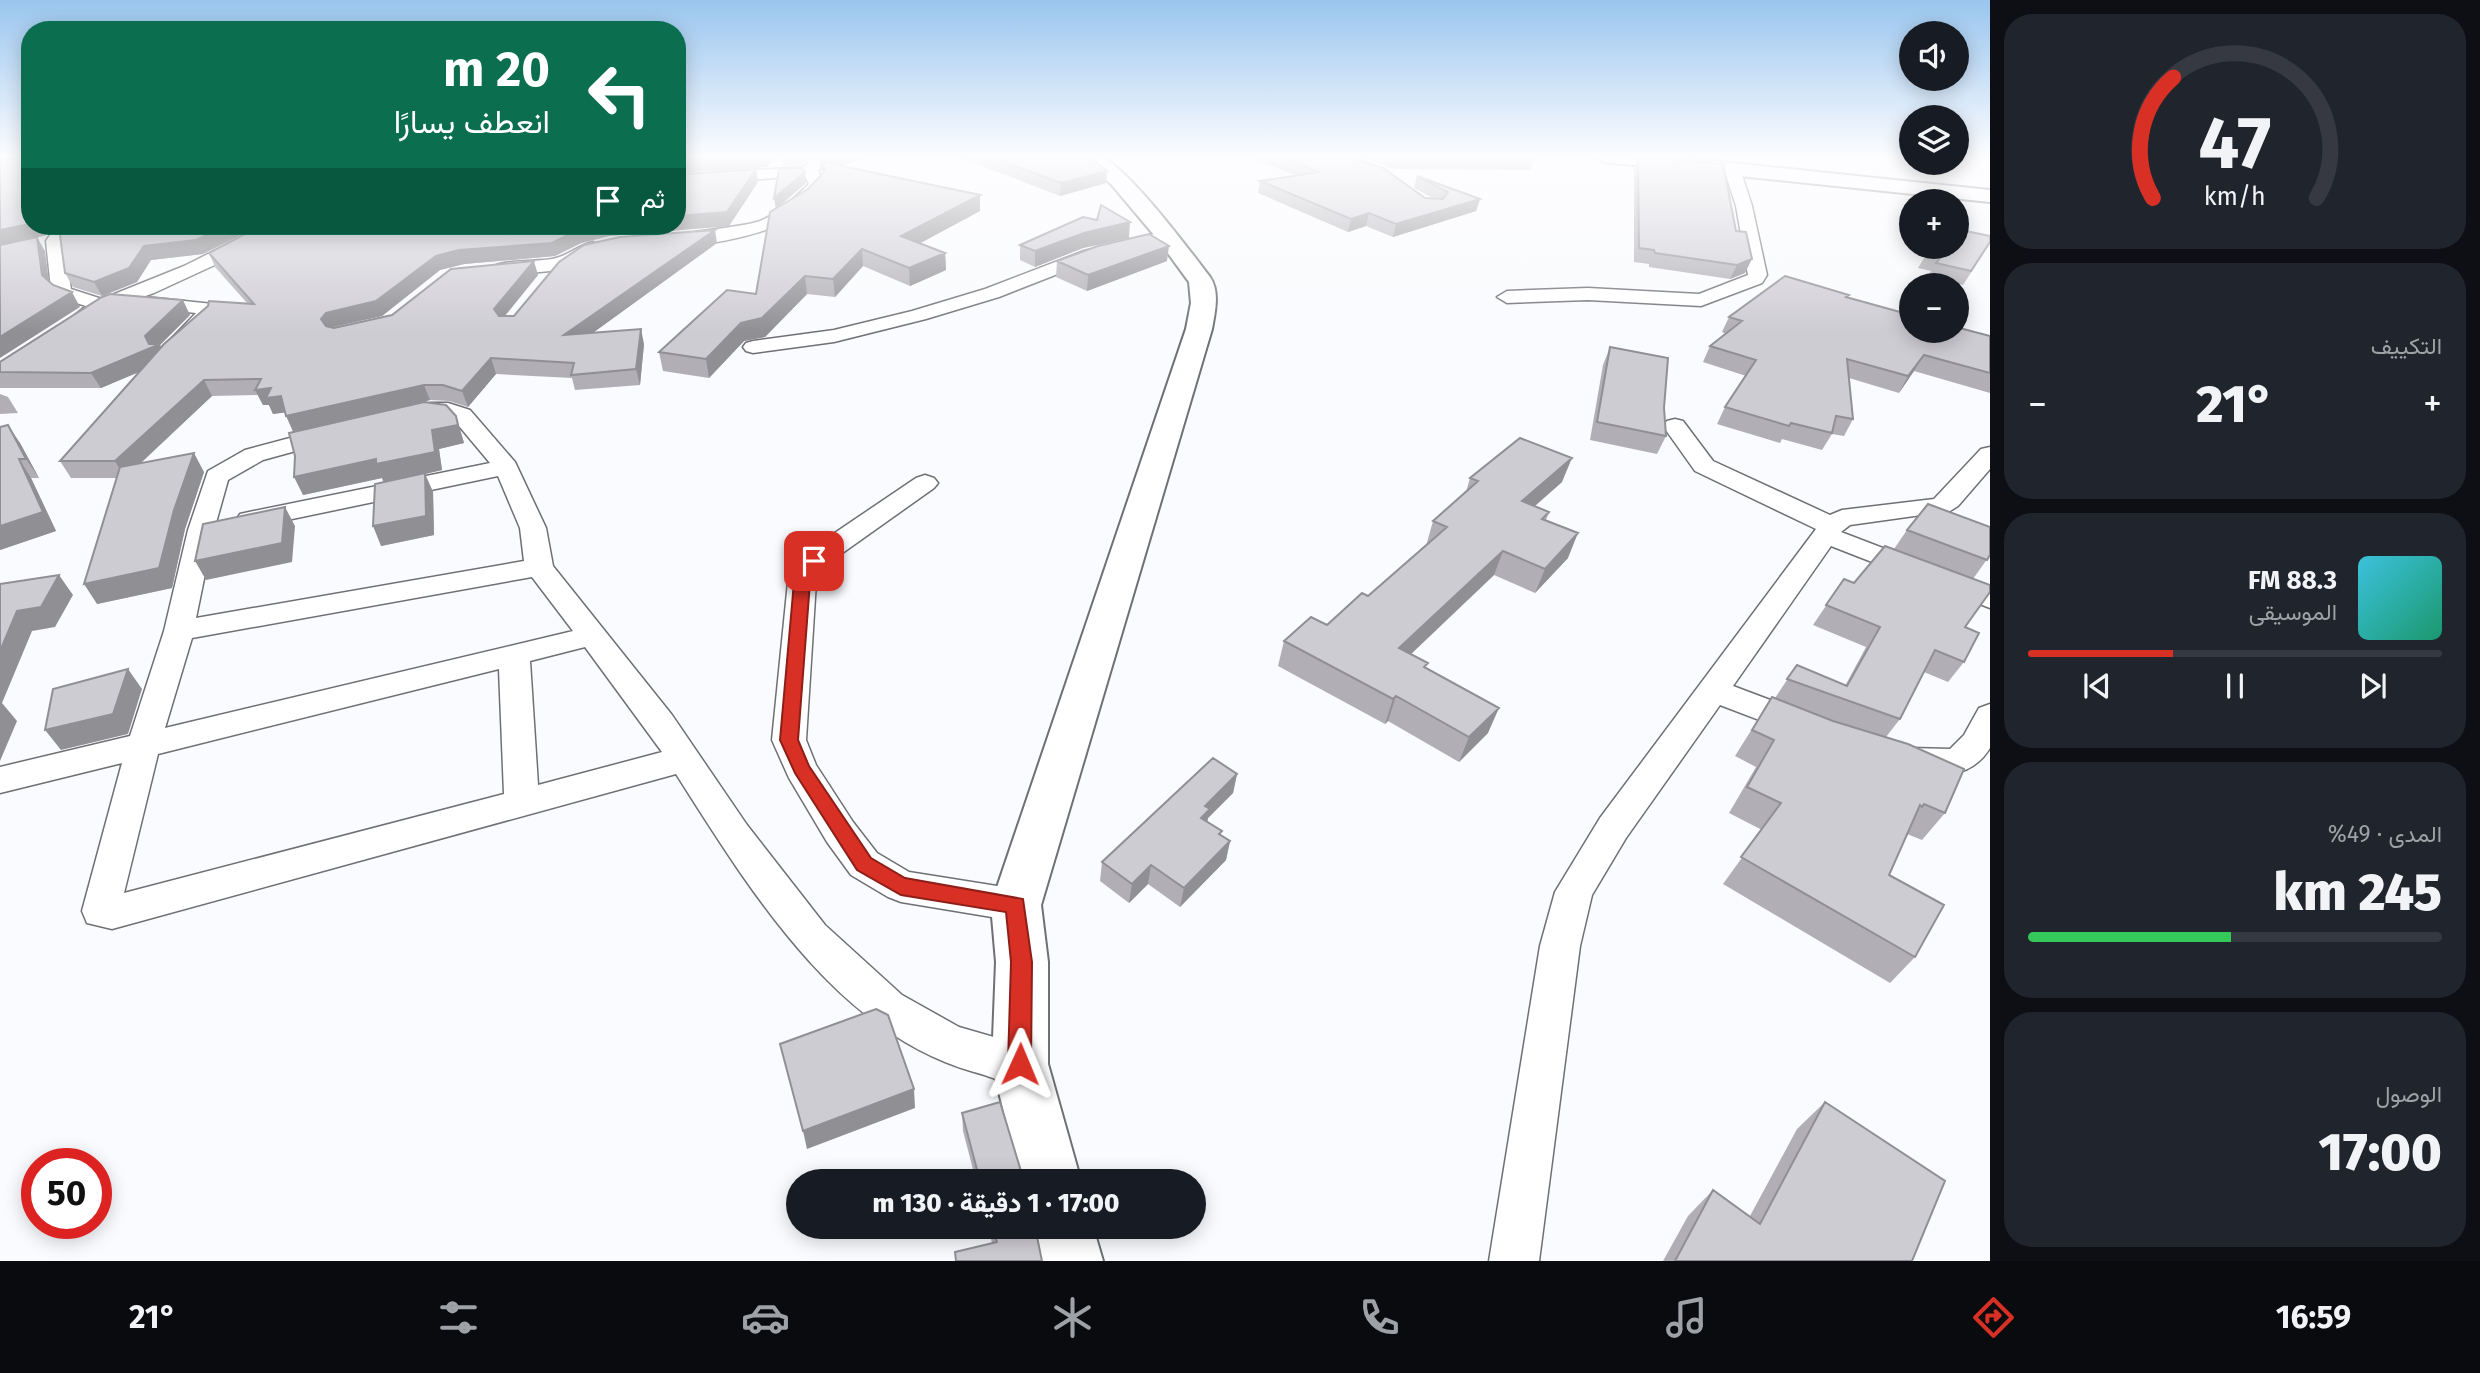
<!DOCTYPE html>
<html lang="ar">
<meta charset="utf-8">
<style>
:root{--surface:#171b24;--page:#20242c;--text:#f1f3f6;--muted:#9ea1a6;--line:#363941;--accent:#d93025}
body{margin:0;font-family:"Fira Sans",Vazirmatn,sans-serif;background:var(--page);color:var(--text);direction:rtl;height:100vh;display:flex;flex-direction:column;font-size:26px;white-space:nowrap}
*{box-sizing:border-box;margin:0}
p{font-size:23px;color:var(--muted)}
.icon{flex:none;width:38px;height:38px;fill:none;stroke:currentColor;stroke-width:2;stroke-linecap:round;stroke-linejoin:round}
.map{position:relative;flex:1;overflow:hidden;direction:ltr}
.side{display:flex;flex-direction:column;gap:14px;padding:14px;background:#0d0f14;width:490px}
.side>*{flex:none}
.guide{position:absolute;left:21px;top:21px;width:665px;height:214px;border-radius:28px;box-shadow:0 4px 18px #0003;direction:rtl;background:#0b6e4f;color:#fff;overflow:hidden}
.buttons{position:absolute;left:1899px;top:21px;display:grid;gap:14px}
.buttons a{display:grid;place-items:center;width:70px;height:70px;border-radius:50%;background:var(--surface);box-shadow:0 4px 18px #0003;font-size:35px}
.speed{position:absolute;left:21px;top:1148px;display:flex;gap:14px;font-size:35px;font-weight:700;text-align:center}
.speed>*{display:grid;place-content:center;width:91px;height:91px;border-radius:50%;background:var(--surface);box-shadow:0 4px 18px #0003;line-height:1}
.speed .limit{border:10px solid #d22;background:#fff;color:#111}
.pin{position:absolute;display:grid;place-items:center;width:60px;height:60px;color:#fff;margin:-30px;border-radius:14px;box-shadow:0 4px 10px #0006}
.me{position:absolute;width:77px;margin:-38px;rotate:1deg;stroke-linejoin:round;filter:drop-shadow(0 0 5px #0008)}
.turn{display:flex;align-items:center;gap:24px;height:147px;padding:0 21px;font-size:32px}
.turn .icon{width:91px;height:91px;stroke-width:2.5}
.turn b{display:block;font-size:49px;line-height:60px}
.then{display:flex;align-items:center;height:66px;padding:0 21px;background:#0003;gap:14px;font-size:26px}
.big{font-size:52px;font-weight:800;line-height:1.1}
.side .card{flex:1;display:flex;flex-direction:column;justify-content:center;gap:10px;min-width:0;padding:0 24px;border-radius:28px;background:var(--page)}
.side .dial{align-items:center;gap:0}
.dial svg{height:182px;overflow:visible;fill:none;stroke:var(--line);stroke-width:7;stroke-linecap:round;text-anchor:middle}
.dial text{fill:var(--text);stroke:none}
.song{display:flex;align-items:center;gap:21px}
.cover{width:84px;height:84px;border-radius:10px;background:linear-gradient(135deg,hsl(190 70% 55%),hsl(160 70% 35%))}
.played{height:7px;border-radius:4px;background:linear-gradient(90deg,var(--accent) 35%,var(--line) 35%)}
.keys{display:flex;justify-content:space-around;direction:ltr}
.heat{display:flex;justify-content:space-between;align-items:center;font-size:38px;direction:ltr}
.charge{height:10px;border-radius:5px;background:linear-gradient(90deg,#34c759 49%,var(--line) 0)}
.trip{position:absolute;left:786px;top:1169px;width:420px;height:70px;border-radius:35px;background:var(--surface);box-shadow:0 4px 18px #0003;font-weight:800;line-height:70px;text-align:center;direction:rtl}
.dock{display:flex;height:112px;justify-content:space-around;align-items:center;background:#090b0e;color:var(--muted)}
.dock .icon{width:49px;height:49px}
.dock .current{color:var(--accent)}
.dock b{font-size:32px;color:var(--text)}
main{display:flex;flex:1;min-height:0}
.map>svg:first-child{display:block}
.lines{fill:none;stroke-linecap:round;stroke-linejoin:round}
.minor-casing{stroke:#6e7076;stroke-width:3}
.tertiary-casing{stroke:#6e7076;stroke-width:4}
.secondary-casing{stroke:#6e7076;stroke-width:4}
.minor{fill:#fff;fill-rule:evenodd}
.tertiary{fill:#fff;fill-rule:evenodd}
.secondary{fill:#fff;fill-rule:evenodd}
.wall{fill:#b1afb5}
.shaded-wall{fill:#908f94}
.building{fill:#ceccd3;stroke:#908f94;stroke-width:2}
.route{fill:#d93025;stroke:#8d1f18;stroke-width:2}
</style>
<main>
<section class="side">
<div class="card dial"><svg viewBox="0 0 100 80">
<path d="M14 69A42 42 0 1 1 86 69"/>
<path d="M14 69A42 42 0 0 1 23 16" stroke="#d93025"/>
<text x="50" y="56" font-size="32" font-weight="700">47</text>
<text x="50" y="72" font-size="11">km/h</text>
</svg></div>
<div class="card"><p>التكييف</p>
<div class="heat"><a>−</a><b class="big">21°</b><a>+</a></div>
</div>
<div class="card">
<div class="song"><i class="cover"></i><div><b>88.3 FM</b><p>الموسيقى</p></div></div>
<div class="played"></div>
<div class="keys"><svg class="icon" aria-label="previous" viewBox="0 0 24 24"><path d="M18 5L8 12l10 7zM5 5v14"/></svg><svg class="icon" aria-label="pause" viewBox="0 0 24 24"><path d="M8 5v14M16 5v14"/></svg><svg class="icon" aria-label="next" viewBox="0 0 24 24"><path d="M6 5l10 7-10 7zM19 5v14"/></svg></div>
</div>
<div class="card"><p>المدى · 49%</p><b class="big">245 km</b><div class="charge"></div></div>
<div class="card"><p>الوصول</p><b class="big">17:00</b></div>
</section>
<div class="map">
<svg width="1990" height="1261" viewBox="0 0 1990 1261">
<rect width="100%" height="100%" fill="#fafbfe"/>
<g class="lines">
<defs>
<path id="minor" d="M815,158L823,163L818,171L825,185C814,199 800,214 785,222C766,233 683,255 668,239C675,232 741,228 760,221C780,213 793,199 809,184L805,176L677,185V175L805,167L810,160Z
M1732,164L1740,169L1752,206L1767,275L1762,283L1701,306L1588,300L1507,303L1497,297L1507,291L1588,288L1699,294L1748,275L1736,206L1724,169Z
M56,226H73L64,241L71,289L102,299L184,266L264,226H285L219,263L154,293L109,309L78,327L71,325L68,321L86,306L57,297L51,289L46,241Z
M1167,231L1176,236L1173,240L1096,259L999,297L926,319L834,342L753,353L746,351L743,347L746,343L753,341L834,330L912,311L985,289L1084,251Z
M593,242L602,247L599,251L561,270L497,276L488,270C497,259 537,262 552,259C566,257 579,245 593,242Z
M146,297L213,304L216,315L189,342H175L172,338L196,313L139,307L136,303Z
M431,403H448L470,410L515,462L546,528L553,566L672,715L747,825L825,925L902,995L959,1027L1035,1049L1042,1064L1035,1079C1031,1080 1025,1084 1020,1084C1007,1085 987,1075 974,1072C835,1033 749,888 676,774L112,929L87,923L82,911L122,763L0,793V767L130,736L164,631L188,530L208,471L245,450L331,427L339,429L343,434L339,439L263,460L228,480L214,530L196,618L524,561L520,528L498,476L249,528L240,526L236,520L240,514L249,512L490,463L454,420C437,414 421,423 405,419L401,414L405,409ZM532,577L573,631L165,728L192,638ZM585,647L662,752L538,785L530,661ZM499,669L504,794L124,893L158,754Z
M1675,419L1683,421L1713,461L1830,515L1842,510L1934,499L1981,449L1990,447V469L1958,506L1950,511L1850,525L1841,532L1990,589V608L1831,546L1733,686L1813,716L1817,724L1813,732L1801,736L1720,705L1626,838L1592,895L1580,946L1539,1261H1489L1540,946L1555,892L1600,818L1816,529L1695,471L1663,426L1667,421Z
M925,475L934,478L938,483L934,488L834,559L825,566L816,582L806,740L816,765L853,822L877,853L909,872L1016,889L1030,894L1035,905L1030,916L1016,921L901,902L888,897L851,875L827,842L789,778L772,740L788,582L804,555L814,547L916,478Z
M1990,704V748C1971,780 1930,780 1898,770L1893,761L1898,752L1910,748L1950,749L1964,735L1979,708Z"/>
<path id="tertiary" d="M1594,156H1665L1990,190V202L1604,162Z"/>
<path id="secondary" d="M1076,156C1083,156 1092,155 1098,156C1126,164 1190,251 1210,277C1220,292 1215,312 1212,329L1041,905L1048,962V1064L1081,1181H1021L992,1064L996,962L991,905L1186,329L1191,303L1189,282L1159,241L1111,184Z
M1031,1227H1093L1103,1261H1039Z"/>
</defs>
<use href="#minor" class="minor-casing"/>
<use href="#tertiary" class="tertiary-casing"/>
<use href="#secondary" class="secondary-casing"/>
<use href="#minor" class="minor"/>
<use href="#tertiary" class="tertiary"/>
<use href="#secondary" class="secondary"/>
</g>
<path class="wall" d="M781,156H808L803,164L783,166Z
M821,156L841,166L980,195V211L920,243L945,253L946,270L910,286L863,266L835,297L807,294L765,337L744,341L709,378L663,371L659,352L756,294L776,209L806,183L778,207L808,189L824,173V171H821Z
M956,156H1085L1107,171L1106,183L1060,196Z
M1245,156H1345L1425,198H1433L1414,188L1417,176L1480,199L1476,211L1393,237L1366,226L1348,232L1258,193L1260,181L1295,175Z
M1356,156H1536L1530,170L1394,169Z
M1638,156L1736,231L1745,273L1730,279L1649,267V264L1634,262V168Z
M756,169L758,182L729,226L609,236L581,243L555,256L464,264L440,270L382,316L333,327L392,315L538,275L505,316H514L717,243L592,333L644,344L640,385L575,390L572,378L496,374L468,407L449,401L430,400L425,402L456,416L464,443L439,449L442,470L425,474L433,492L434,535L381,546L383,482L382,478L303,495L295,456L293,432L285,412L273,414L269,405H263L258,395L212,396L140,463L204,472L185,529L172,588L97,604L117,478H71L60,461L140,371L101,388H0V362L190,315L160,345L161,347L247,303L215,267L209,253Z
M60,226L203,254L151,260L137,282L102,296L73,287L65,273Z
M1129,238L1083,248L1035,267L1020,260V245Z
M1990,243L1963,285L1928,276L1931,271L1918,268L1926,255Z
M1057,261H1167L1087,291L1056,277Z
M1849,295L1848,298L1990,336V393L1914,371L1899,393L1849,378L1853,419L1844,436L1832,434L1822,450L1782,439L1780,443L1717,424L1725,407L1746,376L1703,362L1710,346L1726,334L1722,332L1729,317Z
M1610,347L1664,408L1666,436L1657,454L1590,440L1603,365Z
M0,394L8,397L18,413L0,414Z
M0,427L20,443L39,478H31L56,531L0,550Z
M1470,478L1562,482L1535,506L1549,512L1546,520L1568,558L1535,593L1494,575L1411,654L1426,668L1488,733L1459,762L1388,721L1385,724L1278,666L1284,641L1327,625L1368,596L1426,546L1433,521L1466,492Z
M1907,530L1990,555L1973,579L1965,627L1964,662L1948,682L1924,672L1900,719L1886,737L1945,813L1922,840L1907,834L1889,875L1915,957L1890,983L1723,884L1762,830L1729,813L1756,767L1735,756L1772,697L1775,698L1797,665L1845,686L1866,647L1813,625L1844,579L1854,583L1894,549Z
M1237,774L1233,793L1208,818L1207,822L1221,835L1230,841L1226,860L1180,907L1148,884L1129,903L1100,881L1102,862Z
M1825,1102L1912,1261H1663L1688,1216L1713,1190L1750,1216L1797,1129Z
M962,1113L1024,1181H976L963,1131Z
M988,1227H1035L1042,1261H955V1252L992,1243Z"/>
<path class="shaded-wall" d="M737,156H775L768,167L677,173V160Z
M802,156H808L803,164Z
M830,156H875L825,170L823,162L824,171H821L820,159Z
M756,169L758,182L729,226L609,236L581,243L555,256L464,264L440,270L382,316L332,327L327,334L321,319L326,313L436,256L459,250L578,230L592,226H677V216Z
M1107,171L1106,183L1060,196L1061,183Z
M805,172L806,183L776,209L774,198Z
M980,195V211L902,253L901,236Z
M1480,199L1476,211L1393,237L1396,224Z
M1369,213L1366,226L1348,232L1351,219Z
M1130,222L1129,238L1083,248L1035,267V251L1084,233Z
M30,224V226H54L47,235L0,246V230Z
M225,226H259L203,254L151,260L137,282L102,296L94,282L144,246Z
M715,230L717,243L568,351L564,335Z
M37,237L45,251L50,289L42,275Z
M1169,246L1167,261L1087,291L1088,275Z
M862,249L863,266L835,297L833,279Z
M945,253L946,270L910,286L909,268Z
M1752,259L1745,273L1730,279L1737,265Z
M534,261L538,275L498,324L494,309Z
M805,276L807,294L765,337L744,341L709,378L706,359L741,323Z
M72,292L80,307L0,358V337Z
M183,300L190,315L160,345L168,360L101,388L91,373L145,336Z
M641,329L644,344L640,385L636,369Z
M1924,355L1914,371L1899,393L1908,376Z
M491,358L496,374L468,407L462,391Z
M204,380L212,396L125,478L115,461Z
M424,385L430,400L294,433L286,416Z
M271,388L281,396L289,412L273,414L269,405H263L255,390Z
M456,416L464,443L439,449L442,470L425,474L433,492L434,535L381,546L373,526L384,482L382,478L303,495L294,477L432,430Z
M8,425L20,443L39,478L26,459Z
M194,453L204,472L185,529L172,588L97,604L84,584L174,510Z
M1572,458L1562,482L1513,525L1522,501Z
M19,459L31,478L56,531L0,550V526Z
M285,507L295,526L292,562L206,580L195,561Z
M1578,533L1568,558L1535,593L1545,569Z
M1503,551L1494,575L1391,673L1399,648Z
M59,575L73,595L55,627L32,631L2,703L17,721L0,761V651L17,611Z
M128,669L142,689L128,734L61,750L45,730Z
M1396,696L1388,721L1385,724L1393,699Z
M1499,708L1488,733L1459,762L1469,737Z
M1237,774L1233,793L1208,818L1206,828L1201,818L1205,806Z
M1230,841L1226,860L1180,907L1184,888Z
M1151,865L1148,884L1129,903L1132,884Z
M914,1089L915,1108L807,1149L803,1131Z"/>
<path class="building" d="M0,156H30V224L0,230Z
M677,156H737L677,160Z
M988,156H1085L1092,159L1107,171L1061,183Z
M1278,156H1345L1383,168L1425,198L1443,199L1448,192L1417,176L1480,199L1396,224L1369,213L1351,219L1260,181L1319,172Z
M1393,156H1535L1534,158H1396Z
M1638,156L1723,164L1736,231L1746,232L1752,259L1737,265L1655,253L1654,250L1639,248Z
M823,162L980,195L901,236L945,253L909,268L862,249L833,279L805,276L762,318L741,323L706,359L659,352L727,290L756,294L770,212L808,189L825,171Z
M802,168L805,172L774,198L779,169Z
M756,169L727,212L677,216V175Z
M1101,205L1130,222L1084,233L1035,251L1020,245L1083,217L1097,220Z
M60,226H225L196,240L144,246L129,268L94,282L65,273L59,228Z
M260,226H592L578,230L552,243L459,250L436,256L376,301L326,313L321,319L326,326L334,328L392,315L451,269L534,261L494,309L499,316H514L559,262L584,245L620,237L715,230L564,335L641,329L636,369L571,375L574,363L491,358L462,391L443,385H424L286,416L281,396L266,398L271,388L255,390L261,379L204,380L115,461H60L164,344L208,306L209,301L254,304L209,253Z
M1956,229L1990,236V242L1971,271L1936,263L1940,258L1926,255L1932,247H1956Z
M1149,234L1169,246L1088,275L1057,261L1098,246Z
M37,237L42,275L53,285L72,292L0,337V245Z
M1785,276L1849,295L1846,297L1911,315V331H1956V327L1990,336V373L1924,355L1908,376L1847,359L1853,419L1836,416L1832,433L1791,423L1789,426L1725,407L1756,360L1710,346L1742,321L1729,317Z
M110,294L183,300L145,336L149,344H160L91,373L0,372V362L102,297Z
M1610,347L1668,358L1664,408L1666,436L1597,422Z
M424,402L446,405L456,416L458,425L432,430L435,452L376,464V459L294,477L295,456L289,433Z
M8,425L26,459H19L43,512L0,526V427Z
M1520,438L1572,458L1522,501L1549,512L1542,519L1578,533L1545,569L1503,551L1399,648L1428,663L1424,667L1499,708L1469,737L1396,696L1393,699L1284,641L1311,617L1327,625L1362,593L1368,596L1447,527L1433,521L1478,481L1470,478Z
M194,453L174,510L159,568L84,584L120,467Z
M425,473L426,516L373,526L375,484Z
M1928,504L1990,527V555L1987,560L1907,530Z
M285,507L282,543L195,561L203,524Z
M1885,546L1990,585V592L1965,627L1979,633L1964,662L1935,650L1900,719L1787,679L1797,665L1847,686L1880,627L1826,605L1844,579L1854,583Z
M59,575L41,607L17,611L0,651V584Z
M128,669L113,714L45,730L53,689Z
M1772,697L1833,721L1908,744L1964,769L1945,813L1924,804L1922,807L1920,805L1889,875L1944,905L1915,957L1741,857L1781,803L1747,787L1774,740L1752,730Z
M1213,758L1237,774L1205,806L1210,809L1201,818L1222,831L1219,834L1230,841L1184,888L1151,865L1132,884L1102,862Z
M876,1009L888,1015L914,1089L803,1131L780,1044Z
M1000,1102L1024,1181H980L962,1113Z
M1825,1102L1945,1181L1912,1261H1675L1713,1190L1760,1224Z
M992,1227H1035L1042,1261H956L955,1252L997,1242Z"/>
<linearGradient id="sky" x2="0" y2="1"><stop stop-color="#99c5ee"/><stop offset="0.47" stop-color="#fdfdff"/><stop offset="1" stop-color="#fdfdff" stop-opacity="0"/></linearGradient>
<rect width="1990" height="333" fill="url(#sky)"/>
<path class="route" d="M814,556L822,561L810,582L798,740L809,766L871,858L905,878L1023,899L1032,962L1031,1064L1028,1072L1020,1075L1012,1072L1008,1064L1011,962L1006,912L901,895L857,870L795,773L780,740L794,582L809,558Z"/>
</svg>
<div class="buttons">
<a><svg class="icon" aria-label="sound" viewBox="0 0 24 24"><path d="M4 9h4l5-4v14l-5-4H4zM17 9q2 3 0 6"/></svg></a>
<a><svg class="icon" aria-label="layers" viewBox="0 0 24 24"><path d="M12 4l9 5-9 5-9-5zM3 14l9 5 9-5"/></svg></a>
<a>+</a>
<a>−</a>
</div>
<div class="speed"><div class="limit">50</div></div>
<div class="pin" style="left:814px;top:561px;background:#d93025"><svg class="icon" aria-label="arrive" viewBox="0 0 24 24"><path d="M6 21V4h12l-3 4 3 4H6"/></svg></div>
<svg class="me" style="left:1020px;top:1064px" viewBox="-20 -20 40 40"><path d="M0-17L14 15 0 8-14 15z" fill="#d93025" stroke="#fff" stroke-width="4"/></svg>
<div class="trip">17:00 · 1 دقيقة · 130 m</div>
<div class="guide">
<div class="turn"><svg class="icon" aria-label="left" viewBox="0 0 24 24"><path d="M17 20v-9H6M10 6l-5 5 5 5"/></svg><div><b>20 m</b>انعطف يسارًا</div></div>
<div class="then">ثم<svg class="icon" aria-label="arrive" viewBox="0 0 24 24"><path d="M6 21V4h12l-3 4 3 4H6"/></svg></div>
</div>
</div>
</main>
<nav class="dock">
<b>16:59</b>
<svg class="icon current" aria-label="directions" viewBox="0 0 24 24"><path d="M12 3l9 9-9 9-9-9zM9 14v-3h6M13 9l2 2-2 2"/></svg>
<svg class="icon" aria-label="music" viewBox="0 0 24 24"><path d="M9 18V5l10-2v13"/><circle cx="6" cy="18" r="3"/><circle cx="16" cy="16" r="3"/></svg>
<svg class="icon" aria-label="phone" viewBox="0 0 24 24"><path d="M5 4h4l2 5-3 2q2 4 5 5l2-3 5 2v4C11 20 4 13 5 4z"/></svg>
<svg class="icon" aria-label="climate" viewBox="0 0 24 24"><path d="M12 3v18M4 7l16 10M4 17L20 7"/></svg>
<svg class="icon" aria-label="car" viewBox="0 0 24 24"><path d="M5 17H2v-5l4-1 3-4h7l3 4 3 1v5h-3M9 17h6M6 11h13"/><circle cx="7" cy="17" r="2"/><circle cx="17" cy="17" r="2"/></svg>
<svg class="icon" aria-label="filters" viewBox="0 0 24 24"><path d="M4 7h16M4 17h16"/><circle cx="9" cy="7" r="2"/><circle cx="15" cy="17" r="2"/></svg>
<b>21°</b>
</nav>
